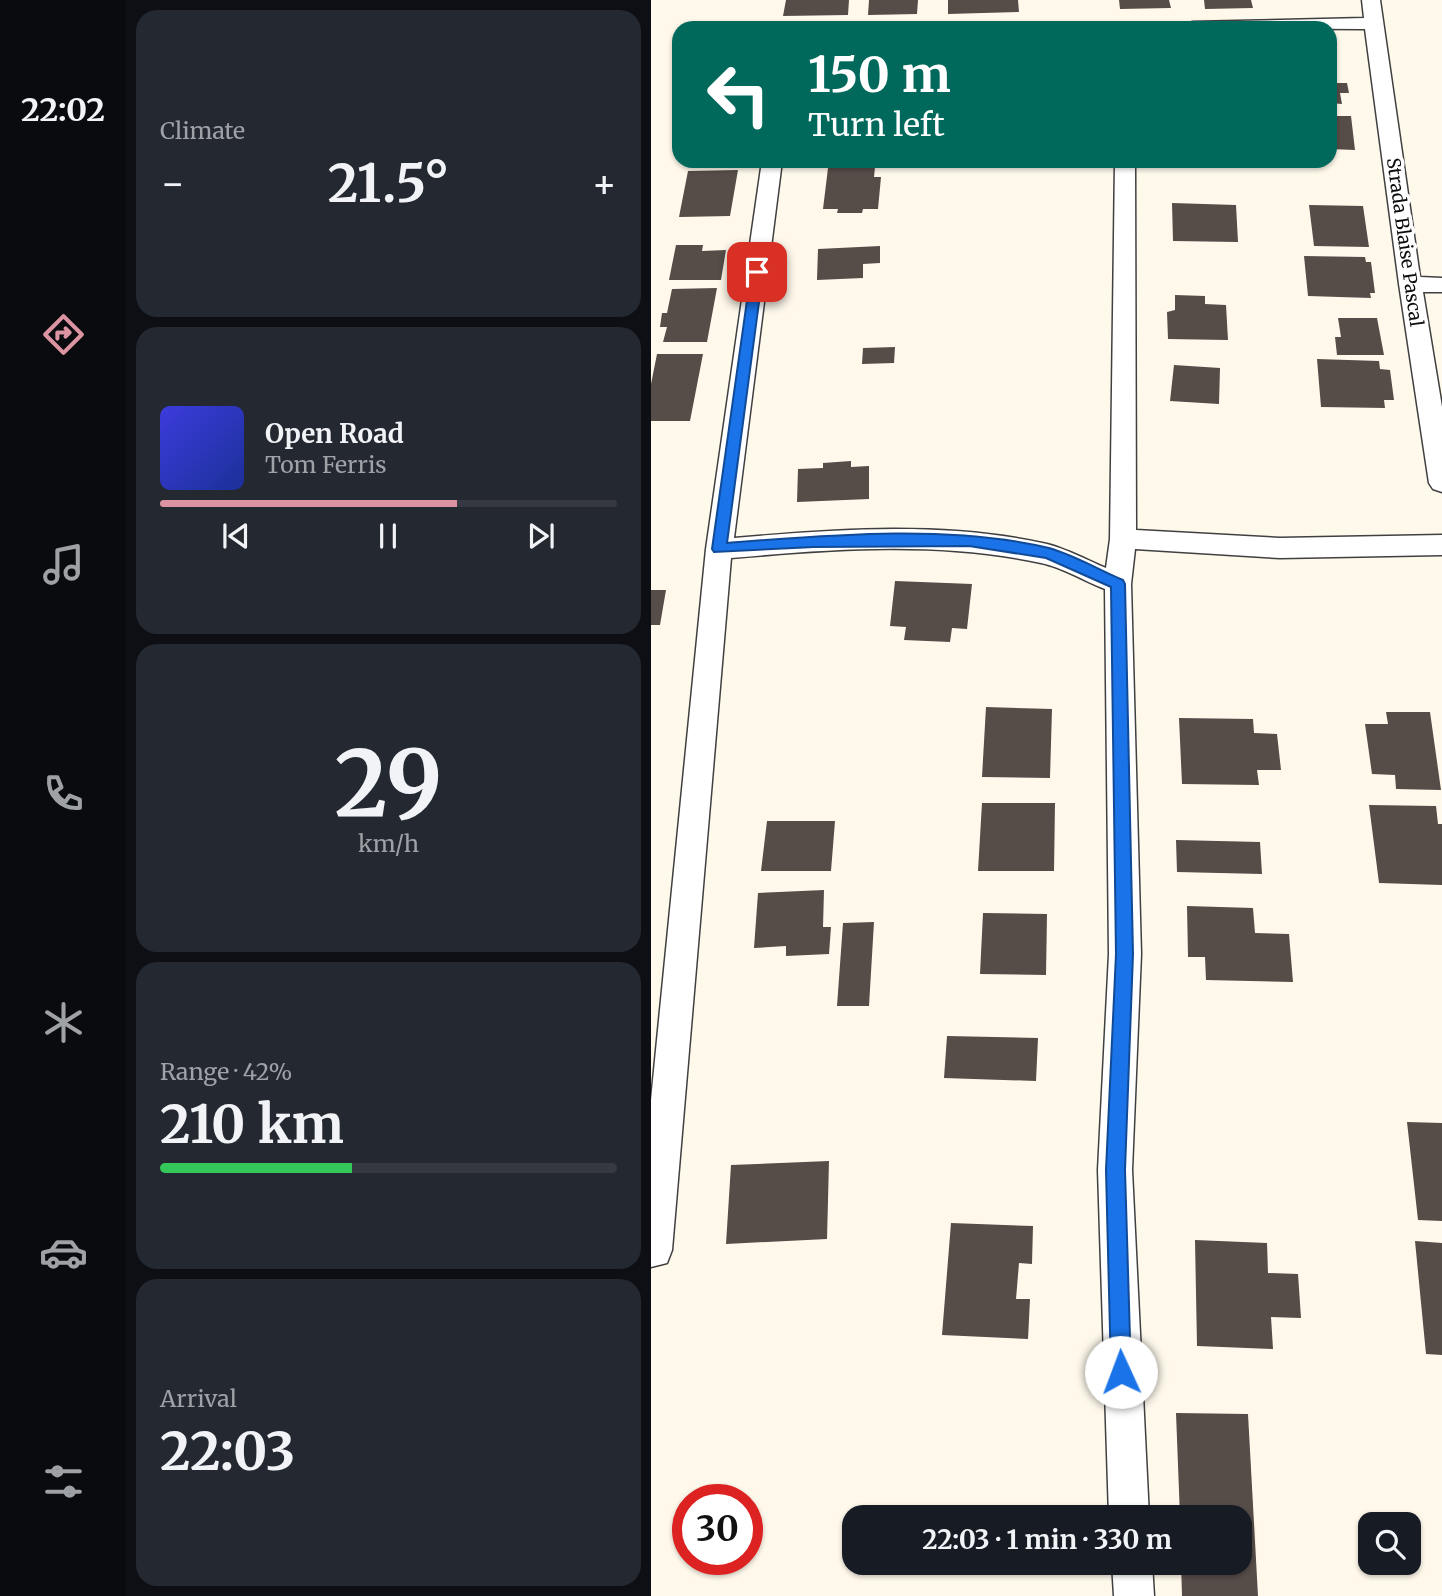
<!DOCTYPE html>
<meta charset="utf-8">
<style>
:root{--surface:#171b24;--page:#242831;--text:#f1f3f6;--muted:#9ea1a6;--line:#363941;--accent:#dc93a2}
body{margin:0;font-family:Merriweather,serif;background:var(--page);color:var(--text);height:100vh;display:flex;flex-direction:column;font-size:26px;white-space:nowrap}
*{box-sizing:border-box;margin:0}
p{font-size:23px;color:var(--muted)}
.icon{flex:none;width:38px;height:38px;fill:none;stroke:currentColor;stroke-width:2;stroke-linecap:round;stroke-linejoin:round}
.map{position:relative;flex:1;overflow:hidden}
.details{display:flex;flex-direction:column;gap:10px;padding:10px;background:#0d0f14;width:525px}
.details>*{flex:none}
.hud{position:absolute;left:21px;top:21px;width:665px;height:147px;border-radius:21px;box-shadow:0 2px 5px #0004;background:#00695c;color:#fff;overflow:hidden}
.tools{position:absolute;left:707px;top:1512px;display:grid;gap:14px}
.tools a{display:grid;place-items:center;width:63px;height:63px;border-radius:14px;background:var(--surface);box-shadow:0 2px 5px #0004;font-size:35px}
.speed{position:absolute;left:21px;top:1484px;display:flex;gap:14px;font-size:35px;font-weight:700;text-align:center}
.speed>*{display:grid;place-content:center;width:91px;height:91px;border-radius:50%;background:var(--surface);box-shadow:0 2px 5px #0004;line-height:1}
.speed .limit{border:10px solid #d22;background:#fff;color:#111}
.pin{position:absolute;display:grid;place-items:center;width:60px;height:60px;color:#fff;margin:-30px;border-radius:14px;box-shadow:0 4px 10px #0006}
.me{position:absolute;width:77px;margin:-38px;rotate:358deg;stroke-linejoin:round;filter:drop-shadow(0 0 5px #0008)}
.turn{display:flex;align-items:center;gap:24px;height:147px;padding:0 21px;font-size:32px}
.turn .icon{width:91px;height:91px;stroke-width:2.5}
.turn b{display:block;font-size:49px;line-height:60px}
.big{font-size:52px;font-weight:700;line-height:1.1}
.details .tile{flex:1;display:flex;flex-direction:column;justify-content:center;gap:10px;min-width:0;padding:0 24px;border-radius:21px;background:var(--page)}
.details .dial{align-items:center;gap:0}
.dial b{font-size:91px;line-height:1}
.song{display:flex;align-items:center;gap:21px}
.cover{width:84px;height:84px;border-radius:10px;background:linear-gradient(135deg,hsl(240 70% 55%),hsl(230 70% 35%))}
.played{height:7px;border-radius:4px;background:linear-gradient(90deg,var(--accent) 65%,var(--line) 65%)}
.keys{display:flex;justify-content:space-around;direction:ltr}
.heat{display:flex;justify-content:space-between;align-items:center;font-size:38px;direction:ltr}
.charge{height:10px;border-radius:5px;background:linear-gradient(90deg,#34c759 42%,var(--line) 0)}
.trip{position:absolute;left:191px;top:1505px;width:410px;height:70px;border-radius:21px;background:var(--surface);box-shadow:0 2px 5px #0004;font-weight:700;line-height:70px;text-align:center}
main{display:flex;flex:1;min-height:0}
.tabs{display:flex;flex-direction:column;width:126px;justify-content:space-around;align-items:center;background:#090b0e;color:var(--muted)}
.tabs .icon{width:49px;height:49px}
.tabs .current{color:var(--accent)}
.tabs b{font-size:32px;color:var(--text)}
.map>svg:first-child{display:block}
.building{fill:#564c48}
.lines{fill:none;stroke-linecap:round;stroke-linejoin:round}
.minor-casing{stroke:#404040;stroke-width:3}
.minor{fill:#fff;fill-rule:evenodd}
.route{fill:#1a73e8;stroke:#114b97;stroke-width:2}
.labels{text-anchor:middle;dominant-baseline:central;stroke-width:7;stroke-linejoin:round;paint-order:stroke}
.far-street-label{font-size:18px;fill:#0d0d0d;stroke:#fff}
</style>
<main>
<nav class="tabs">
<b>22:02</b>
<svg class="icon current" aria-label="directions" viewBox="0 0 24 24"><path d="M12 3l9 9-9 9-9-9zM9 14v-3h6M13 9l2 2-2 2"/></svg>
<svg class="icon" aria-label="music" viewBox="0 0 24 24"><path d="M9 18V5l10-2v13"/><circle cx="6" cy="18" r="3"/><circle cx="16" cy="16" r="3"/></svg>
<svg class="icon" aria-label="phone" viewBox="0 0 24 24"><path d="M5 4h4l2 5-3 2q2 4 5 5l2-3 5 2v4C11 20 4 13 5 4z"/></svg>
<svg class="icon" aria-label="climate" viewBox="0 0 24 24"><path d="M12 3v18M4 7l16 10M4 17L20 7"/></svg>
<svg class="icon" aria-label="car" viewBox="0 0 24 24"><path d="M5 17H2v-5l4-1 3-4h7l3 4 3 1v5h-3M9 17h6M6 11h13"/><circle cx="7" cy="17" r="2"/><circle cx="17" cy="17" r="2"/></svg>
<svg class="icon" aria-label="filters" viewBox="0 0 24 24"><path d="M4 7h16M4 17h16"/><circle cx="9" cy="7" r="2"/><circle cx="15" cy="17" r="2"/></svg>
</nav>
<section class="details">
<div class="tile"><p>Climate</p>
<div class="heat"><a>−</a><b class="big">21.5°</b><a>+</a></div>
</div>
<div class="tile">
<div class="song"><i class="cover"></i><div><b>Open Road</b><p>Tom Ferris</p></div></div>
<div class="played"></div>
<div class="keys"><svg class="icon" aria-label="previous" viewBox="0 0 24 24"><path d="M18 5L8 12l10 7zM5 5v14"/></svg><svg class="icon" aria-label="pause" viewBox="0 0 24 24"><path d="M8 5v14M16 5v14"/></svg><svg class="icon" aria-label="next" viewBox="0 0 24 24"><path d="M6 5l10 7-10 7zM19 5v14"/></svg></div>
</div>
<div class="tile dial"><b>29</b><p>km/h</p></div>
<div class="tile"><p>Range · 42%</p><b class="big">210 km</b><div class="charge"></div></div>
<div class="tile"><p>Arrival</p><b class="big">22:03</b></div>
</section>
<div class="map">
<svg width="791" height="1596" viewBox="0 0 791 1596">
<rect width="100%" height="100%" fill="#fff9ec"/>
<path class="building" d="M135,0H198L197,15L132,16Z
M218,0H267L266,14L217,15Z
M297,0H367L368,12L297,14Z
M468,0H518L520,8L469,9Z
M553,0H600L602,8L554,9Z
M679,83H696L698,93H689L691,104L679,103Z
M679,116H700L704,150L679,149Z
M224,167L223,177H230L227,209H212L211,213H186L187,209H172L177,168Z
M87,170L79,216L28,217L37,171Z
M521,203L585,205L587,242L522,241Z
M658,205L712,206L718,247L663,246Z
M25,245H52L51,251L75,250L70,280H18Z
M229,246V263L212,264V278L166,280L167,249Z
M653,256L714,257L715,262H720L724,293H719L720,298L657,296Z
M66,288L56,342H12L16,327H9L11,313H16L21,289Z
M524,295L554,296V304L575,305L577,340L517,339L516,312L524,310Z
M687,318H726L733,355H686L684,337H690Z
M244,347L243,363L211,364L212,348Z
M6,354H52L39,421H0V384Z
M666,359L728,361L729,369L739,370L743,400H733L734,408L670,407Z
M523,365L569,368L568,404L519,401Z
M200,461V467L218,466V499L146,502L147,469L172,468V463Z
M244,581L321,584L316,629L301,628L299,642L253,640L255,627L239,626Z
M0,590H15L9,625H0Z
M335,707L401,709L399,778L331,777Z
M735,712H779L790,790L745,789L744,775L721,774L714,724H737Z
M528,718L602,719L603,733L626,734L630,770H606L608,785L531,784Z
M331,803H404L403,871H327Z
M718,805L785,806L787,824H791V885L728,883Z
M116,821H184L180,871H110Z
M525,840L609,842L611,874L526,872Z
M173,890L172,927H180L178,954L135,956V946L103,948L107,893Z
M536,906L602,908L604,933L638,934L642,982L555,980L554,957H537Z
M332,913L396,914L395,975L329,974Z
M223,922L218,1006H186L192,923Z
M296,1036L387,1038L385,1081L293,1078Z
M756,1122L791,1123V1221L767,1220Z
M178,1161L176,1239L75,1244L80,1165Z
M300,1223L382,1226L381,1264L368,1263L365,1299H379L377,1339L291,1335Z
M544,1240L616,1243L617,1273L647,1274L650,1318L620,1317L622,1349L546,1346Z
M764,1241L791,1243V1355L775,1354Z
M525,1413L597,1414L607,1596H531L530,1563H588V1517H529Z"/>
<g class="lines">
<defs>
<path id="minor" d="M711,0H729L769,277L791,278V292H772L791,407V492L782,489L778,483L748,284L714,29L531,28L541,22L713,18Z
M111,161H131L83,538C186,529 295,521 396,544C416,549 436,560 455,568L459,539L464,161H484L485,530L629,538L791,535V555L629,558L484,549L480,584L490,954L481,1170L498,1517H458L447,1170L458,954L454,589C433,581 411,567 390,563C289,541 182,549 80,558L21,1250L16,1263L0,1267V1100L55,549Z
M461,1563H501L503,1596H463Z"/>
</defs>
<use href="#minor" class="minor-casing"/>
<use href="#minor" class="minor"/>
</g>
<path class="route" d="M106,268L112,272L76,543C177,535 299,524 398,548C423,555 448,570 472,580L474,584L482,954L474,1170L480,1372L478,1379L470,1382L463,1379L460,1372L455,1170L465,954L460,587L395,558L318,546L163,547L63,552L61,549L100,272Z"/>
<g class="labels">
<g class="far-street-label">
<text transform="translate(754 242) rotate(82)">Strada Blaise Pascal</text>
</g>
</g>
</svg>
<div class="tools">
<a><svg class="icon" aria-label="search" viewBox="0 0 24 24"><circle cx="10" cy="10" r="6"/><path d="M15 15l6 6"/></svg></a>
</div>
<div class="speed"><div class="limit">30</div></div>
<div class="pin" style="left:106px;top:272px;background:#d93025"><svg class="icon" aria-label="arrive" viewBox="0 0 24 24"><path d="M6 21V4h12l-3 4 3 4H6"/></svg></div>
<svg class="me" style="left:470px;top:1372px" viewBox="-20 -20 40 40"><circle r="19" fill="#fff"/><path d="M0-13L10 11 0 6-10 11z" fill="#1a73e8"/></svg>
<div class="trip">22:03 · 1 min · 330 m</div>
<div class="hud">
<div class="turn"><svg class="icon" aria-label="left" viewBox="0 0 24 24"><path d="M17 20v-9H6M10 6l-5 5 5 5"/></svg><div><b>150 m</b>Turn left</div></div>
</div>
</div>
</main>
